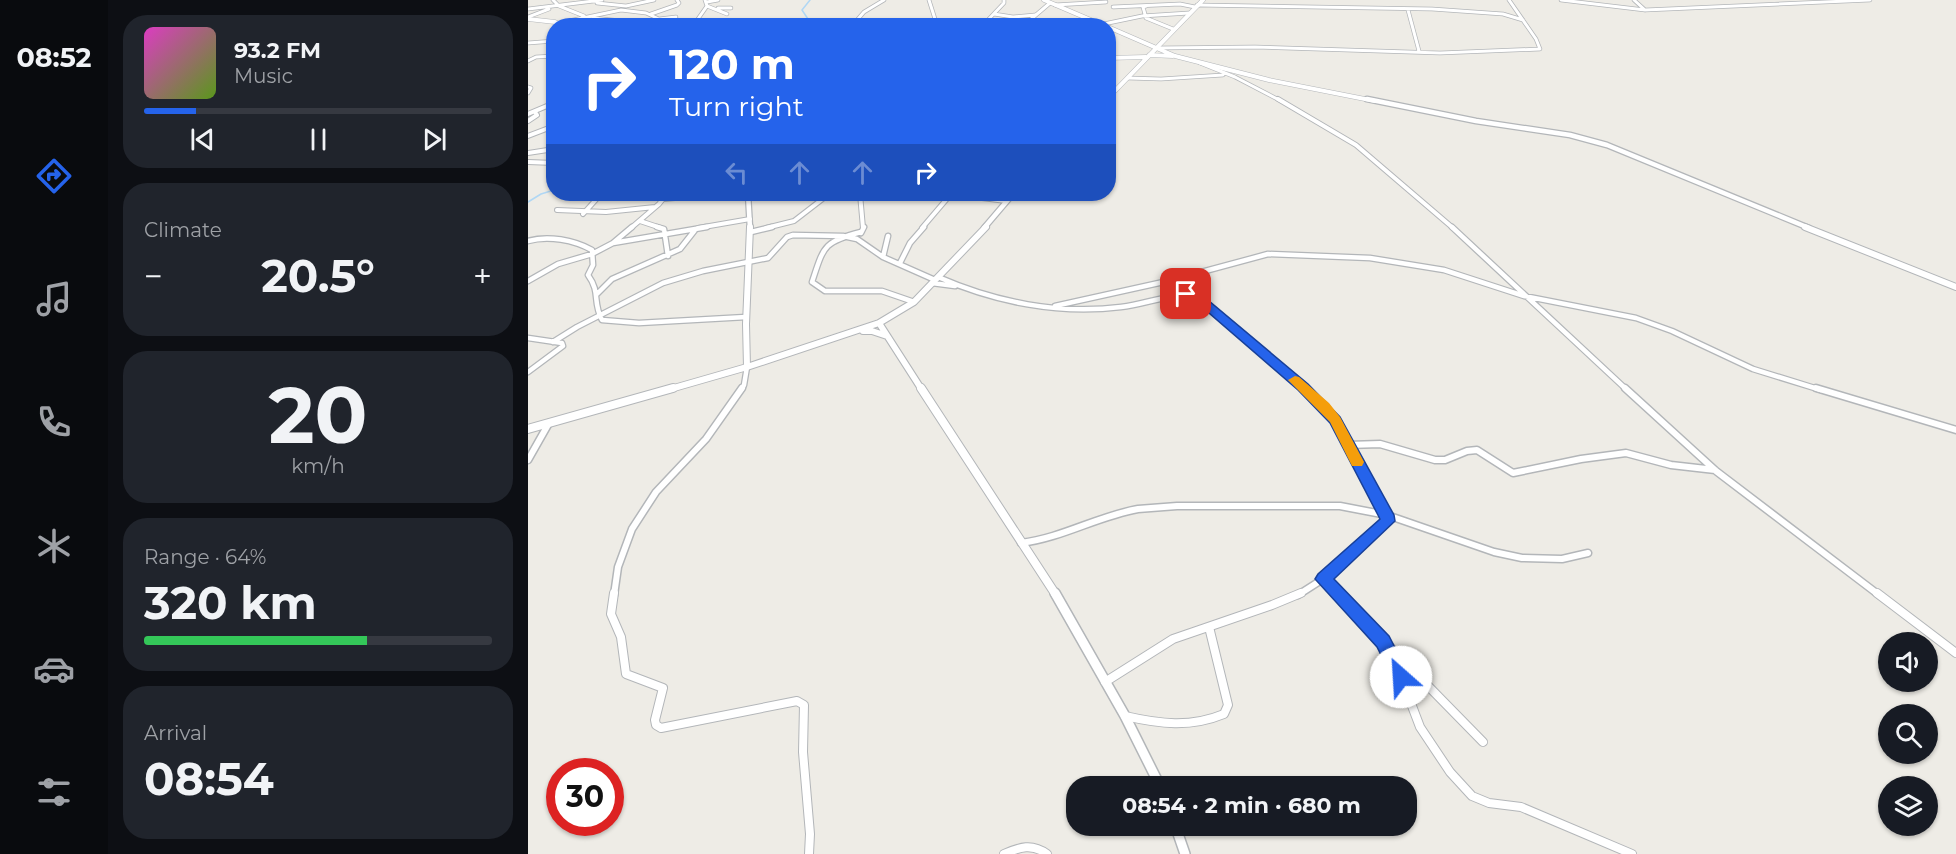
<!DOCTYPE html>
<meta charset="utf-8">
<style>
:root{--surface:#171b24;--page:#20242c;--text:#f1f3f6;--muted:#9ea1a6;--line:#363941;--accent:#2563eb}
body{margin:0;font-family:Montserrat,sans-serif;background:var(--page);color:var(--text);height:100vh;display:flex;flex-direction:column;font-size:22px;white-space:nowrap}
*{box-sizing:border-box;margin:0}
p{font-size:20px;color:var(--muted)}
.icon{flex:none;width:33px;height:33px;fill:none;stroke:currentColor;stroke-width:2;stroke-linecap:round;stroke-linejoin:round}
.map{position:relative;flex:1;overflow:hidden}
.details{display:flex;flex-direction:column;gap:15px;padding:15px;background:#0d0f14;width:420px}
.details>*{flex:none}
.banner{position:absolute;left:18px;top:18px;width:570px;height:183px;border-radius:24px;box-shadow:0 2px 4px #0004;background:#2563eb;color:#fff;overflow:hidden}
.controls{position:absolute;left:1350px;top:632px;display:grid;gap:12px}
.controls a{display:grid;place-items:center;width:60px;height:60px;border-radius:50%;background:var(--surface);box-shadow:0 2px 4px #0004;font-size:30px}
.speed{position:absolute;left:18px;top:758px;display:flex;gap:12px;font-size:30px;font-weight:700;text-align:center}
.speed>*{display:grid;place-content:center;width:78px;height:78px;border-radius:50%;background:var(--surface);box-shadow:0 2px 4px #0004;line-height:1}
.speed .limit{border:9px solid #d22;background:#fff;color:#111}
.pin{position:absolute;display:grid;place-items:center;width:51px;height:51px;color:#fff;margin:-26px;border-radius:12px;box-shadow:0 3px 9px #0006}
.me{position:absolute;width:66px;margin:-33px;rotate:334deg;stroke-linejoin:round;filter:drop-shadow(0 0 4px #0008)}
.turn{display:flex;align-items:center;gap:21px;height:126px;padding:0 24px;font-size:27px}
.turn .icon{width:78px;height:78px;stroke-width:2.5}
.turn b{display:block;font-size:42px;line-height:51px}
.lanes{display:flex;align-items:center;height:57px;padding:0 24px;background:#0003;justify-content:center;gap:30px;direction:ltr}
.lanes .off{opacity:.35}
.big{font-size:45px;font-weight:700;line-height:1.1}
.details .widget{flex:1;display:flex;flex-direction:column;justify-content:center;gap:9px;min-width:0;padding:0 21px;border-radius:24px;background:var(--page)}
.details .dial{align-items:center;gap:0}
.dial b{font-size:78px;line-height:1}
.song{display:flex;align-items:center;gap:18px}
.cover{width:72px;height:72px;border-radius:9px;background:linear-gradient(135deg,hsl(310 70% 55%),hsl(90 70% 35%))}
.played{height:6px;border-radius:3px;background:linear-gradient(90deg,var(--accent) 15%,var(--line) 15%)}
.keys{display:flex;justify-content:space-around;direction:ltr}
.heat{display:flex;justify-content:space-between;align-items:center;font-size:33px;direction:ltr}
.charge{height:9px;border-radius:4px;background:linear-gradient(90deg,#34c759 64%,var(--line) 0)}
.trip{position:absolute;left:538px;top:776px;width:351px;height:60px;border-radius:24px;background:var(--surface);box-shadow:0 2px 4px #0004;font-weight:700;line-height:60px;text-align:center}
main{display:flex;flex:1;min-height:0}
.dock{display:flex;flex-direction:column;width:108px;justify-content:space-around;align-items:center;background:#090b0e;color:var(--muted)}
.dock .icon{width:42px;height:42px}
.dock .active{color:var(--accent)}
.dock b{font-size:27px;color:var(--text)}
.map>svg:first-child{display:block}
.lines{fill:none;stroke-linecap:round;stroke-linejoin:round}
.stream{stroke:#b0d7f4;stroke-width:1.5}
.minor-far4-casing{stroke:#b3b6b9;stroke-width:4.5}
.minor-far3-casing{stroke:#b3b6b9;stroke-width:6}
.minor-far2-casing{stroke:#b3b6b9;stroke-width:7}
.minor-far1-casing{stroke:#b3b6b9;stroke-width:9}
.minor-casing{stroke:#b3b6b9;stroke-width:10}
.tertiary-far4-casing{stroke:#b3b6b9;stroke-width:5}
.tertiary-far3-casing{stroke:#b3b6b9;stroke-width:7}
.tertiary-far2-casing{stroke:#b3b6b9;stroke-width:8}
.tertiary-far1-casing{stroke:#b3b6b9;stroke-width:10}
.tertiary-casing{stroke:#b3b6b9;stroke-width:12}
.minor-far4{stroke:#fff;stroke-width:3}
.minor-far3{stroke:#fff;stroke-width:4}
.minor-far2{stroke:#fff;stroke-width:4.5}
.minor-far1{stroke:#fff;stroke-width:6}
.minor{stroke:#fff;stroke-width:8}
.tertiary-far4{stroke:#fff;stroke-width:4}
.tertiary-far3{stroke:#fff;stroke-width:4.5}
.tertiary-far2{stroke:#fff;stroke-width:6}
.tertiary-far1{stroke:#fff;stroke-width:8}
.tertiary{stroke:#fff;stroke-width:9}
.route{fill:#2563eb;stroke:#184099;stroke-width:1.5}
.slow{fill:#f59e0b}
</style>
<main>
<nav class="dock">
<b>08:52</b>
<svg class="icon active" aria-label="directions" viewBox="0 0 24 24"><path d="M12 3l9 9-9 9-9-9zM9 14v-3h6M13 9l2 2-2 2"/></svg>
<svg class="icon" aria-label="music" viewBox="0 0 24 24"><path d="M9 18V5l10-2v13"/><circle cx="6" cy="18" r="3"/><circle cx="16" cy="16" r="3"/></svg>
<svg class="icon" aria-label="phone" viewBox="0 0 24 24"><path d="M5 4h4l2 5-3 2q2 4 5 5l2-3 5 2v4C11 20 4 13 5 4z"/></svg>
<svg class="icon" aria-label="climate" viewBox="0 0 24 24"><path d="M12 3v18M4 7l16 10M4 17L20 7"/></svg>
<svg class="icon" aria-label="car" viewBox="0 0 24 24"><path d="M5 17H2v-5l4-1 3-4h7l3 4 3 1v5h-3M9 17h6M6 11h13"/><circle cx="7" cy="17" r="2"/><circle cx="17" cy="17" r="2"/></svg>
<svg class="icon" aria-label="filters" viewBox="0 0 24 24"><path d="M4 7h16M4 17h16"/><circle cx="9" cy="7" r="2"/><circle cx="15" cy="17" r="2"/></svg>
</nav>
<section class="details">
<div class="widget">
<div class="song"><i class="cover"></i><div><b>93.2 FM</b><p>Music</p></div></div>
<div class="played"></div>
<div class="keys"><svg class="icon" aria-label="previous" viewBox="0 0 24 24"><path d="M18 5L8 12l10 7zM5 5v14"/></svg><svg class="icon" aria-label="pause" viewBox="0 0 24 24"><path d="M8 5v14M16 5v14"/></svg><svg class="icon" aria-label="next" viewBox="0 0 24 24"><path d="M6 5l10 7-10 7zM19 5v14"/></svg></div>
</div>
<div class="widget"><p>Climate</p>
<div class="heat"><a>−</a><b class="big">20.5°</b><a>+</a></div>
</div>
<div class="widget dial"><b>20</b><p>km/h</p></div>
<div class="widget"><p>Range · 64%</p><b class="big">320 km</b><div class="charge"></div></div>
<div class="widget"><p>Arrival</p><b class="big">08:54</b></div>
</section>
<div class="map">
<svg width="1428" height="854" viewBox="0 0 1428 854">
<rect width="100%" height="100%" fill="#eeece6"/>
<g class="lines">
<path class="stream" d="M260,26L282,22L274,10L282,0
M0,202L13,194L26,190"/>
<defs>
<path id="minor-far4" d="M25,0L31,6L56,16
M401,0L407,19L405,26
M1033,0L1117,10L1342,0
M1106,0L1117,10
M179,2L190,0
M69,3L98,6L126,0
M527,5L578,2
M669,5L904,9L975,14L995,20
M179,6L199,14
M618,6L615,7L618,18L645,29
M585,7L652,4L667,7
M190,8H203
M0,9L74,0
M880,10L891,51
M123,14L149,5L151,3L149,0
M466,14L485,17L507,15
M0,17L21,9
M65,18L112,23
M31,23L93,10L118,13L131,19L148,17
M165,26L179,6L177,0
M324,26L336,12L356,0
M458,26L459,21L476,3V0
M495,26L522,3
M566,26L614,16L661,13
M0,43L26,41
M629,48L727,47L912,53L1012,49L1008,39L981,0
M0,61L8,57L26,56
M672,63L707,77L753,101
M600,78L633,79L695,75
M0,87L3,88L0,93"/>
<path id="minor-far3" d="M750,99L828,145L925,228
M0,114L26,103
M0,121L9,115L7,112
M0,136L26,126
M0,153L26,149
M0,162L26,163
M332,194L335,228
M422,194L478,201
M136,199L191,194
M29,210L78,212L127,207
M55,214L73,194
M112,221L133,228
M103,228L131,204L139,194
M170,228L222,219
M238,228L266,221L301,194
M394,228L423,194"/>
<path id="minor-far2" d="M129,227L136,229L140,256
M924,227L1099,390
M223,232L244,227
M333,232C295,242 296,246 284,282L297,291H354L386,302
M333,233L336,227
M0,241C20,235 46,240 64,250L65,265L60,275C73,293 64,301 74,320L111,323L218,317
M85,243L104,227
M355,257L360,236
M372,263L382,243L396,227
M410,277C467,302 531,315 593,307C618,304 640,294 665,295L777,390
M0,281L30,264L64,254L85,243L179,227
M404,283L427,286
M69,294L84,279L152,249L167,230
M527,306L640,281L740,254L842,258L916,270L996,296L1108,318L1144,331L1225,369L1293,390
M0,338L34,343L35,346L0,372
M25,342L49,327L135,283L175,271L240,258L259,237L265,235L315,236L329,239L355,257L407,280
M213,390L216,385L219,367"/>
<path id="minor-far1" d="M1097,388L1188,471L1351,595
M1288,388L1428,430
M820,445L852,444L907,460H917L939,451L949,450L985,473L1053,459L1098,453L1143,465L1187,470
M0,460L21,423
M493,543C534,538 570,516 610,509L649,506H812L859,515L966,552L994,558L1034,559L1060,553
M795,579L810,595
M86,595L90,567L104,529L128,492L178,439L214,388
M770,595L806,572L860,521L859,515L807,421L796,406L775,388"/>
<path id="minor" d="M86,593L83,614L93,637L98,674L135,688L127,720L128,725L133,728L269,701L276,705L275,752L282,834L281,854
M809,593L955,742
M1349,593L1428,653
M855,642L873,677L892,727L922,772L944,796L961,803L993,807L1104,854
M577,682L645,639L744,605L773,593
M597,716C632,724 662,728 696,714L700,705L681,627
M476,854C492,847 504,843 519,854"/>
<path id="tertiary-far4" d="M516,0L577,26
M0,19L27,22L36,26
M101,26L120,23L175,26
M580,27L647,56L741,80L847,101
M621,55L645,56
M580,58L618,57
M580,98L675,0"/>
<path id="tertiary-far3" d="M839,99L948,121L1042,135L1079,145L1281,228
M220,194L222,228
M456,228L485,194"/>
<path id="tertiary-far2" d="M1277,227L1428,287
M351,323L394,390
M335,331H344L359,336
M219,367L218,324L222,227
M139,390L219,367L351,323L386,302L458,227"/>
<path id="tertiary-far1" d="M393,388L528,595
M0,429L145,388"/>
<path id="tertiary" d="M527,593L597,716L632,786
M647,825L657,854"/>
</defs>
<use href="#minor-far4" class="minor-far4-casing"/>
<use href="#minor-far3" class="minor-far3-casing"/>
<use href="#minor-far2" class="minor-far2-casing"/>
<use href="#minor-far1" class="minor-far1-casing"/>
<use href="#minor" class="minor-casing"/>
<use href="#tertiary-far4" class="tertiary-far4-casing"/>
<use href="#tertiary-far3" class="tertiary-far3-casing"/>
<use href="#tertiary-far2" class="tertiary-far2-casing"/>
<use href="#tertiary-far1" class="tertiary-far1-casing"/>
<use href="#tertiary" class="tertiary-casing"/>
<use href="#minor-far4" class="minor-far4"/>
<use href="#minor-far3" class="minor-far3"/>
<use href="#minor-far2" class="minor-far2"/>
<use href="#minor-far1" class="minor-far1"/>
<use href="#minor" class="minor"/>
<use href="#tertiary-far4" class="tertiary-far4"/>
<use href="#tertiary-far3" class="tertiary-far3"/>
<use href="#tertiary-far2" class="tertiary-far2"/>
<use href="#tertiary-far1" class="tertiary-far1"/>
<use href="#tertiary" class="tertiary"/>
</g>
<path class="route" d="M658,291L675,296L780,384L812,417L866,515L867,521L806,579L861,636L882,677L879,683L873,685L867,683L849,647L787,579L790,574L852,519L802,423L770,390L667,301L654,297V292Z"/>
<path class="slow" d="M767,376L771,377L801,403L812,417L836,462L834,466H824L802,422L760,380Z"/>
</svg>
<div class="controls">
<a><svg class="icon" aria-label="sound" viewBox="0 0 24 24"><path d="M4 9h4l5-4v14l-5-4H4zM17 9q2 3 0 6"/></svg></a>
<a><svg class="icon" aria-label="search" viewBox="0 0 24 24"><circle cx="10" cy="10" r="6"/><path d="M15 15l6 6"/></svg></a>
<a><svg class="icon" aria-label="layers" viewBox="0 0 24 24"><path d="M12 4l9 5-9 5-9-5zM3 14l9 5 9-5"/></svg></a>
</div>
<div class="speed"><div class="limit">30</div></div>
<div class="pin" style="left:658px;top:294px;background:#d93025"><svg class="icon" aria-label="arrive" viewBox="0 0 24 24"><path d="M6 21V4h12l-3 4 3 4H6"/></svg></div>
<svg class="me" style="left:873px;top:677px" viewBox="-20 -20 40 40"><circle r="19" fill="#fff"/><path d="M0-13L10 11 0 6-10 11z" fill="#2563eb"/></svg>
<div class="trip">08:54 · 2 min · 680 m</div>
<div class="banner">
<div class="turn"><svg class="icon" aria-label="right" viewBox="0 0 24 24"><path d="M7 20v-9h11M14 6l5 5-5 5"/></svg><div><b>120 m</b>Turn right</div></div>
<div class="lanes"><svg class="icon off" aria-label="left" viewBox="0 0 24 24"><path d="M17 20v-9H6M10 6l-5 5 5 5"/></svg><svg class="icon off" aria-label="ahead" viewBox="0 0 24 24"><path d="M12 20V5M6 11l6-6 6 6"/></svg><svg class="icon off" aria-label="ahead" viewBox="0 0 24 24"><path d="M12 20V5M6 11l6-6 6 6"/></svg><svg class="icon" aria-label="right" viewBox="0 0 24 24"><path d="M7 20v-9h11M14 6l5 5-5 5"/></svg></div>
</div>
</div>
</main>
